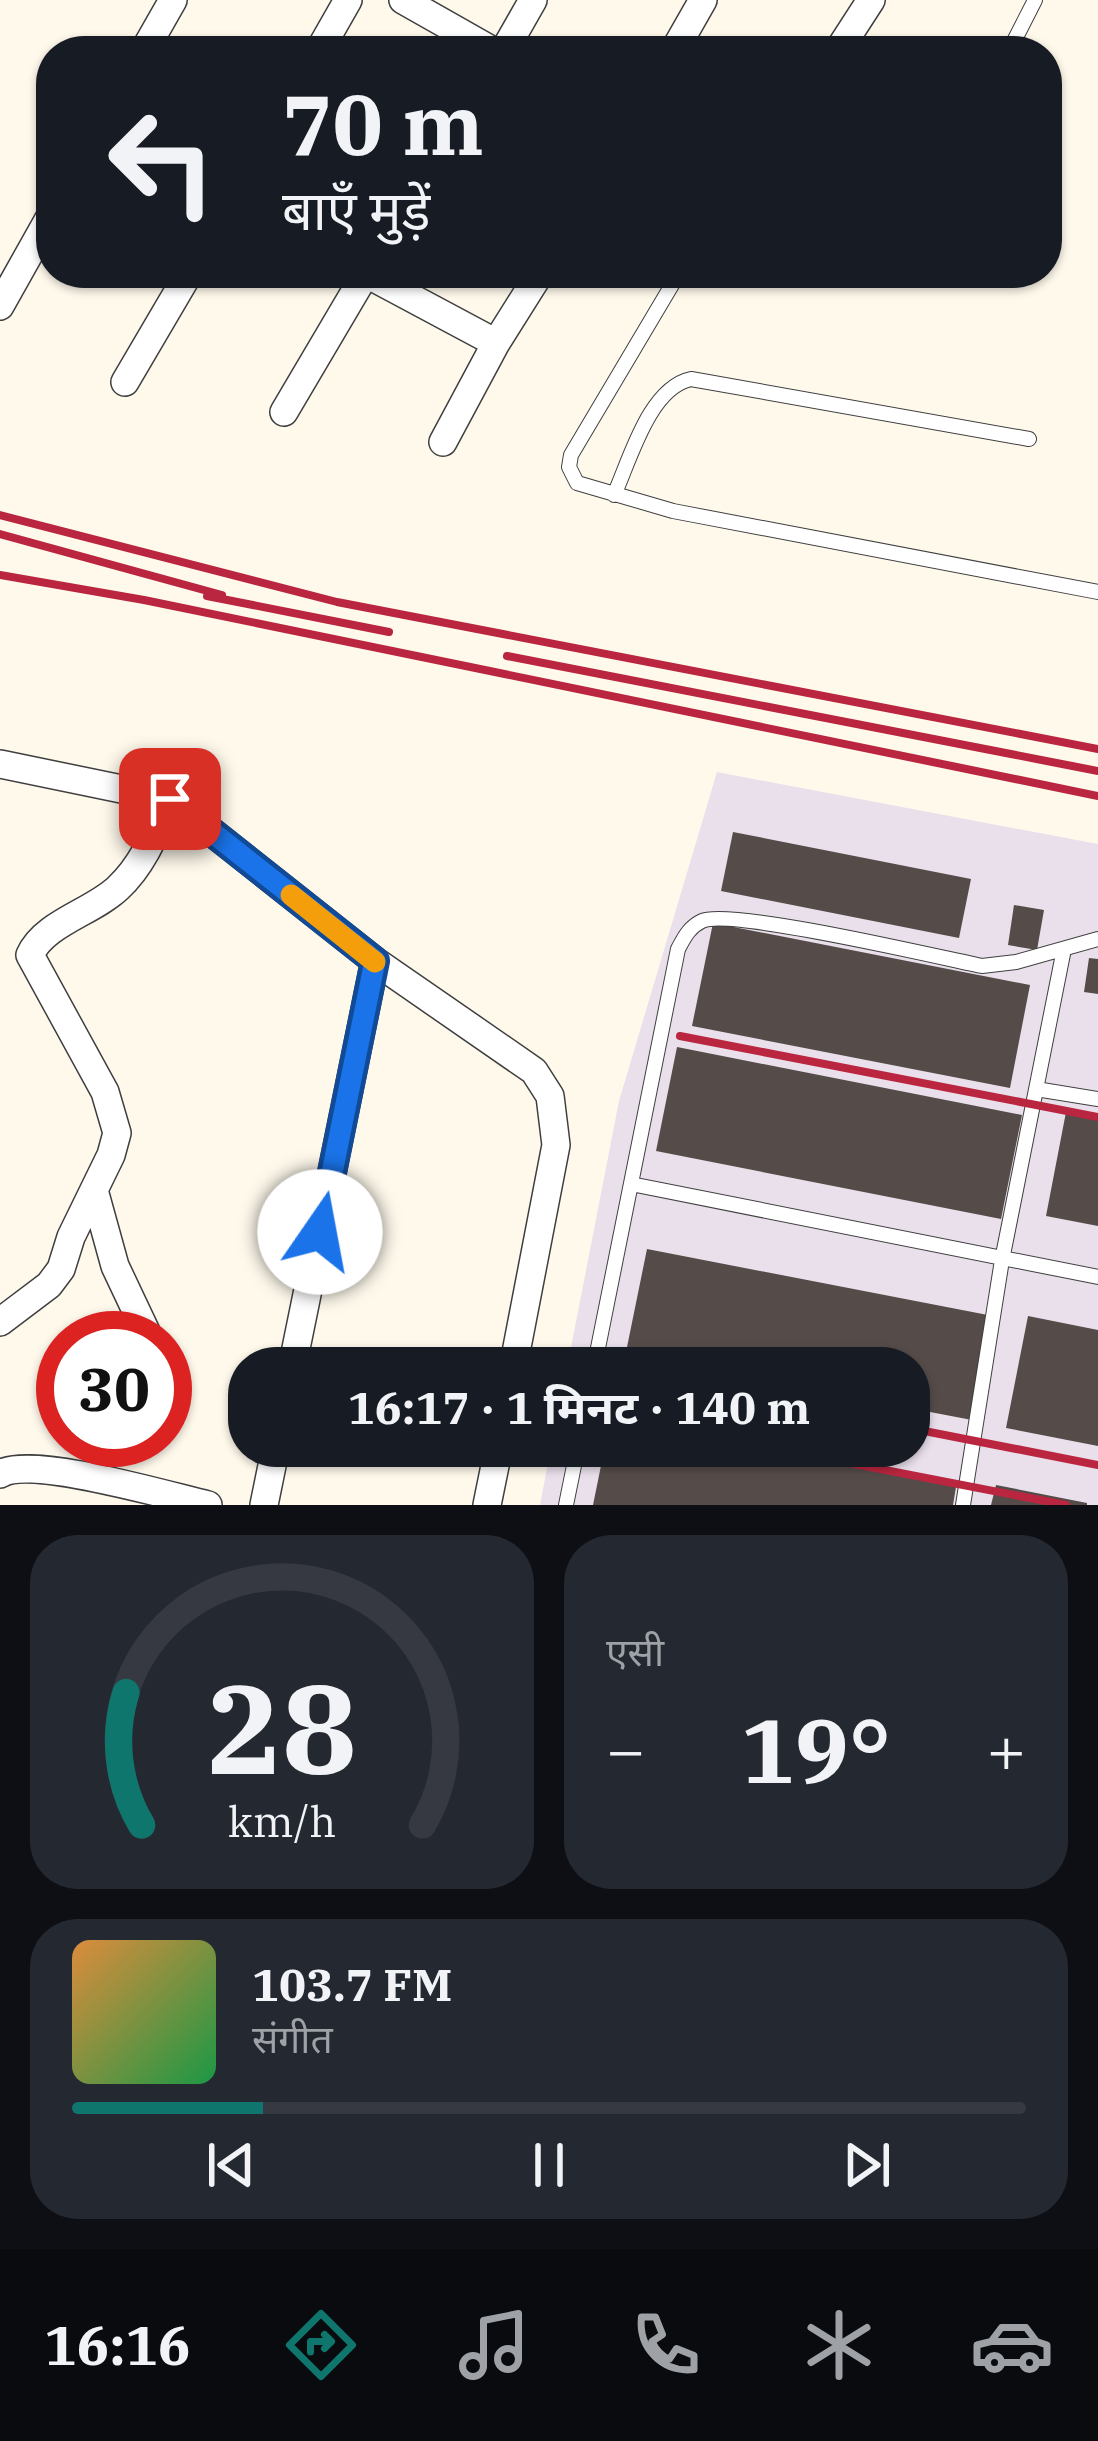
<!DOCTYPE html>
<html lang="hi">
<meta charset="utf-8">
<style>
:root{--surface:#171b24;--page:#242831;--text:#f1f3f6;--muted:#9ea1a6;--line:#363941;--accent:#0f766e}
body{margin:0;font-family:"IBM Plex Serif","Noto Sans Devanagari",serif;background:var(--page);color:var(--text);height:100vh;display:flex;flex-direction:column;font-size:45px;white-space:nowrap}
*{box-sizing:border-box;margin:0}
p{font-size:39px;color:var(--muted)}
.icon{flex:none;width:66px;height:66px;fill:none;stroke:currentColor;stroke-width:2;stroke-linecap:round;stroke-linejoin:round}
.map{position:relative;height:1505px;overflow:hidden}
.details{display:flex;flex-direction:column;gap:30px;padding:30px;background:#0d0f14;flex:1}
.details>*{flex:none}
.banner{position:absolute;left:36px;top:36px;width:1026px;height:252px;border-radius:48px;box-shadow:0 3px 9px #0004;background:#171b24;color:var(--text);overflow:hidden}
.speed{position:absolute;left:36px;top:1311px;display:flex;gap:24px;font-size:60px;font-weight:700;text-align:center}
.speed>*{display:grid;place-content:center;width:156px;height:156px;border-radius:50%;background:var(--surface);box-shadow:0 3px 9px #0004;line-height:1}
.speed .limit{border:18px solid #d22;background:#fff;color:#111}
.pin{position:absolute;display:grid;place-items:center;width:102px;height:102px;color:#fff;margin:-51px;border-radius:24px;box-shadow:0 6px 18px #0006}
.me{position:absolute;width:132px;margin:-66px;rotate:12deg;stroke-linejoin:round;filter:drop-shadow(0 0 9px #0008)}
.turn{display:flex;align-items:center;gap:42px;height:252px;padding:0 48px;font-size:54px}
.turn .icon{width:156px;height:156px;stroke-width:2.5}
.turn b{display:block;font-size:84px;line-height:102px}
.big{font-size:90px;font-weight:700;line-height:1.1}
.details .card{flex:1;display:flex;flex-direction:column;justify-content:center;gap:18px;min-width:0;padding:0 42px;border-radius:48px;background:var(--page)}
.details .dial{align-items:center;gap:0}
.dial svg{height:312px;overflow:visible;fill:none;stroke:var(--line);stroke-width:7;stroke-linecap:round;text-anchor:middle}
.dial text{fill:var(--text);stroke:none}
.song{display:flex;align-items:center;gap:36px}
.cover{width:144px;height:144px;border-radius:18px;background:linear-gradient(135deg,hsl(30 70% 55%),hsl(140 70% 35%))}
.played{height:12px;border-radius:6px;background:linear-gradient(90deg,var(--accent) 20%,var(--line) 20%)}
.keys{display:flex;justify-content:space-around;direction:ltr}
.heat{display:flex;justify-content:space-between;align-items:center;font-size:66px;direction:ltr}
.details .tiles{flex:1;display:grid;gap:30px;grid-template-columns:1fr 1fr}
.card:last-child{grid-column:span 2}
.trip{position:absolute;left:228px;top:1347px;width:702px;height:120px;border-radius:48px;background:var(--surface);box-shadow:0 3px 9px #0004;font-weight:700;line-height:120px;text-align:center}
.dock{display:flex;height:192px;justify-content:space-around;align-items:center;background:#090b0e;color:var(--muted)}
.dock .icon{width:84px;height:84px}
.dock .on{color:var(--accent)}
.dock b{font-size:54px;color:var(--text)}
.map>svg:first-child{display:block}
.industrial{fill:#e9e0eb}
.building{fill:#554c49}
.lines{fill:none;stroke-linecap:round;stroke-linejoin:round}
.lane-casing{stroke:#3f3f3f;stroke-width:16}
.street-casing{stroke:#3f3f3f;stroke-width:30}
.lane{stroke:#fff;stroke-width:14}
.street{stroke:#fff;stroke-width:27}
.rail{stroke:#ba263f;stroke-width:8}
.route-casing{stroke:#114b97;stroke-width:30}
.route{stroke:#1a73e8;stroke-width:21}
.slow{stroke:#f59e0b;stroke-width:21}
</style>
<div class="map">
<svg width="1098" height="1505" viewBox="0 0 1098 1505">
<rect width="100%" height="100%" fill="#fff9ec"/>
<path class="industrial" d="M717,772L1098,844V1505H540L551,1446H909V1368H567L619,1101Z"/>
<path class="building" d="M733,832L971,879L959,938L721,891Z
M1014,905L1044,910L1037,950L1008,945Z
M713,923L1030,985L1010,1088L692,1026Z
M1089,958L1098,959V994L1084,992Z
M677,1047L1022,1115L1001,1219L656,1151Z
M1066,1112L1098,1119V1226L1046,1216Z
M647,1249L993,1316L972,1420L909,1408V1368H706L626,1352Z
M1028,1316L1098,1330V1446L1006,1428Z
M605,1446H746L956,1487L953,1505H593Z
M996,1485L1087,1503V1505H991Z"/>
<g class="lines">
<defs>
<path id="lane" d="M1009,51L1035,0
M679,273L571,455L569,467L577,483L673,511L1098,592
M614,495C630,460 649,388 691,379L1029,439
M1036,1089L1098,1099
M631,1184L1098,1277
M594,1368L678,949C684,938 689,927 702,921C730,908 938,957 982,966L1016,962L1098,939
M566,1505L578,1446
M963,1505L1002,1260L1064,949"/>
<path id="street" d="M403,0L493,51
M144,51L173,0
M319,51L348,0
M504,51L533,0
M674,51L703,0
M838,51L871,0
M365,273L496,343L540,273
M0,306L51,215
M125,382L189,273
M284,412L366,273
M443,442L496,343
M0,764L170,799L375,961L534,1071L550,1096L556,1145L513,1368
M94,1190L115,1266L149,1338
M0,1322L49,1285L61,1269L71,1237L111,1155L117,1133L105,1092L30,955C44,923 93,912 118,888C144,864 156,831 170,799
M292,1368L375,961
M165,1370L174,1390
M0,1474C30,1455 169,1496 208,1505
M264,1505L276,1446
M487,1505L499,1446"/>
</defs>
<use href="#lane" class="lane-casing"/>
<use href="#street" class="street-casing"/>
<use href="#lane" class="lane"/>
<use href="#street" class="street"/>
<path class="rail" d="M0,515L337,602L1098,749
M0,534L222,595
M0,575L144,600L1098,796
M207,596L389,632
M507,656L1098,771
M680,1036L1098,1117
M909,1428L1098,1465
M761,1446L1066,1505"/>
</g>
<g class="lines">
<defs>
<path id="route" d="M170,799L375,961L320,1232"/>
</defs>
<use href="#route" class="route-casing"/>
<use href="#route" class="route"/>
<path class="slow" d="M291,895L375,962"/>
</g>
</svg>
<div class="speed"><div class="limit">30</div></div>
<div class="pin" style="left:170px;top:799px;background:#d93025"><svg class="icon" aria-label="arrive" viewBox="0 0 24 24"><path d="M6 21V4h12l-3 4 3 4H6"/></svg></div>
<svg class="me" style="left:320px;top:1232px" viewBox="-20 -20 40 40"><circle r="19" fill="#fff"/><path d="M0-13L10 11 0 6-10 11z" fill="#1a73e8"/></svg>
<div class="trip">16:17 · 1 मिनट · 140 m</div>
<div class="banner">
<div class="turn"><svg class="icon" aria-label="left" viewBox="0 0 24 24"><path d="M17 20v-9H6M10 6l-5 5 5 5"/></svg><div><b>70 m</b>बाएँ मुड़ें</div></div>
</div>
</div>
<section class="details">
<div class="tiles">
<div class="card dial"><svg viewBox="0 0 100 80">
<path d="M14 69A42 42 0 1 1 86 69"/>
<path d="M14 69A42 42 0 0 1 10 35" stroke="#0f766e"/>
<text x="50" y="56" font-size="32" font-weight="700">28</text>
<text x="50" y="72" font-size="11">km/h</text>
</svg></div>
<div class="card"><p>एसी</p>
<div class="heat"><a>−</a><b class="big">19°</b><a>+</a></div>
</div>
<div class="card">
<div class="song"><i class="cover"></i><div><b>103.7 FM</b><p>संगीत</p></div></div>
<div class="played"></div>
<div class="keys"><svg class="icon" aria-label="previous" viewBox="0 0 24 24"><path d="M18 5L8 12l10 7zM5 5v14"/></svg><svg class="icon" aria-label="pause" viewBox="0 0 24 24"><path d="M8 5v14M16 5v14"/></svg><svg class="icon" aria-label="next" viewBox="0 0 24 24"><path d="M6 5l10 7-10 7zM19 5v14"/></svg></div>
</div>
</div>
</section>
<nav class="dock">
<b>16:16</b>
<svg class="icon on" aria-label="directions" viewBox="0 0 24 24"><path d="M12 3l9 9-9 9-9-9zM9 14v-3h6M13 9l2 2-2 2"/></svg>
<svg class="icon" aria-label="music" viewBox="0 0 24 24"><path d="M9 18V5l10-2v13"/><circle cx="6" cy="18" r="3"/><circle cx="16" cy="16" r="3"/></svg>
<svg class="icon" aria-label="phone" viewBox="0 0 24 24"><path d="M5 4h4l2 5-3 2q2 4 5 5l2-3 5 2v4C11 20 4 13 5 4z"/></svg>
<svg class="icon" aria-label="climate" viewBox="0 0 24 24"><path d="M12 3v18M4 7l16 10M4 17L20 7"/></svg>
<svg class="icon" aria-label="car" viewBox="0 0 24 24"><path d="M5 17H2v-5l4-1 3-4h7l3 4 3 1v5h-3M9 17h6M6 11h13"/><circle cx="7" cy="17" r="2"/><circle cx="17" cy="17" r="2"/></svg>
</nav>
